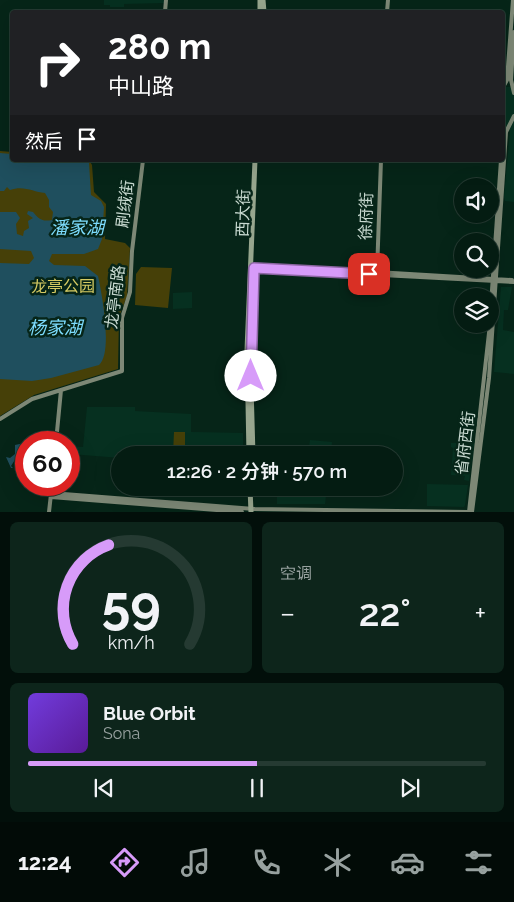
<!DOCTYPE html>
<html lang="zh">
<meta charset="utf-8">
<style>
:root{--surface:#041c12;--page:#0d251b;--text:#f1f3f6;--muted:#97a19f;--line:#253a32;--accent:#d79bf9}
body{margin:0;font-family:Raleway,"Noto Sans SC",sans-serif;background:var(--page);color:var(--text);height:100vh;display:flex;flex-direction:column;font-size:19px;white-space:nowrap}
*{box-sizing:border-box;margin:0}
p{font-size:16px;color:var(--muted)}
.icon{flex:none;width:28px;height:28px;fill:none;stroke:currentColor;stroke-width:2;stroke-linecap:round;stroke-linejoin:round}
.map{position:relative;height:512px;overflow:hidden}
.side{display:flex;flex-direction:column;gap:10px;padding:10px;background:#020f0a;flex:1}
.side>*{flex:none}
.top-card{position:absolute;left:10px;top:10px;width:495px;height:152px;border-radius:5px;box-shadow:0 5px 20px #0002,0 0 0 1px var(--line);background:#202124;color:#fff;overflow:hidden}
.fabs{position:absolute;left:454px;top:178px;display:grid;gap:10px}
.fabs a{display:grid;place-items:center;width:45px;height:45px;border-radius:50%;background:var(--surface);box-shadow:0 5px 20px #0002,0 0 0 1px var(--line);font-size:25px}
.speed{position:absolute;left:15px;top:431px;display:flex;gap:10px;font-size:25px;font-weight:700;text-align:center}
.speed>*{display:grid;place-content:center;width:65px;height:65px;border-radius:50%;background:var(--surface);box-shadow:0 5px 20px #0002,0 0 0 1px var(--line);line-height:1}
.speed .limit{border:8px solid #d22;background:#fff;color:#111}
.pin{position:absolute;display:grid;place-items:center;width:42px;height:42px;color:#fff;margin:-21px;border-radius:10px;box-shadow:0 2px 8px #0006}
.me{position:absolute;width:55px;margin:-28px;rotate:0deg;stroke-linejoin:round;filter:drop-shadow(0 0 4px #0008)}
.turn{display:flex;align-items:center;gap:18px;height:105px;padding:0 15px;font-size:22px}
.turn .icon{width:65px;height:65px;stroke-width:2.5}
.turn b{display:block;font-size:35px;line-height:42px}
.then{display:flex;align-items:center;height:48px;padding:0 15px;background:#0003;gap:10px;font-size:19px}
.big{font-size:38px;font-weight:600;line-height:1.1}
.side .card{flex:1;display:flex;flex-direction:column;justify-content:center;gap:8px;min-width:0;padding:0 18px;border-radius:8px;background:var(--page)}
.side .dial{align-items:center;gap:0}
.dial svg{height:130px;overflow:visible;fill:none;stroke:var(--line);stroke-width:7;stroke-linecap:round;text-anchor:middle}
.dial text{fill:var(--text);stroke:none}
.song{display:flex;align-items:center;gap:15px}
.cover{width:60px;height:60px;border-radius:8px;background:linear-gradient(135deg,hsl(260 70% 55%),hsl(270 70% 35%))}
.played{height:5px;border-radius:2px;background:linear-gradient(90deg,var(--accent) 50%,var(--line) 50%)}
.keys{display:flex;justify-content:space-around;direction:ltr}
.heat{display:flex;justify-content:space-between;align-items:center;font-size:28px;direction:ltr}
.side .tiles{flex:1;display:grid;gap:10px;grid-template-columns:1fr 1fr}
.card:last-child{grid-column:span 2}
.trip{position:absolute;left:111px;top:446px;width:292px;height:50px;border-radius:25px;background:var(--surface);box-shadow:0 5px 20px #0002,0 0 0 1px var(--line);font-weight:600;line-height:50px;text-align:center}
.menu{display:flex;height:80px;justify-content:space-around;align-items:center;background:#020b07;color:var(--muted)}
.menu .icon{width:35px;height:35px}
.menu .on{color:var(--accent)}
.menu b{font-size:22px;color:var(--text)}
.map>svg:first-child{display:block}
.built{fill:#063020}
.green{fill:#464008}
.water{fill:#1f4f5e}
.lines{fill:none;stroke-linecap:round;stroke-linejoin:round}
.secondary{stroke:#7d8876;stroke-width:4}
.primary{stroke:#97a68e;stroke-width:5}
.route-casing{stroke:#8c65a2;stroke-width:12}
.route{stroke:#d79bf9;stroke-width:9}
.labels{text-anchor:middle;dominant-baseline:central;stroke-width:5;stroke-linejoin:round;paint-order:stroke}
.street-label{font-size:16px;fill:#c8d9d0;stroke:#062518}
.park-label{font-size:16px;fill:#d6cb63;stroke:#062518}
.water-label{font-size:18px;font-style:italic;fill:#7ddcfd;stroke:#062518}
</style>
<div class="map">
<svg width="514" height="512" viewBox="0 0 514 512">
<rect width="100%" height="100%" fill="#062518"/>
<path class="built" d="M104,0H164V3L124,4V7H110V5H104Z
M502,87H514V202L505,201L504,197L510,131L503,130Z
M501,287H512L508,310H504L503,330L514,332V374L494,372Z
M192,292V308L173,309V293Z
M87,407H135V411L191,414V432L243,433V455H120V458L71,454L69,446L83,447Z
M458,432L463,433V439L475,440L469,481L464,480L465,476L451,475L453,448L451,447V443H457Z
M310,440L332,442L331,455H293V452L304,453V447H309Z
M427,484L468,485L465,505L464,507L427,506Z
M147,488H244V491L176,490Z
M277,488H327L325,504H277Z"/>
<path class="green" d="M0,151L12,152V160H89L92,165L94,192L106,204L105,239L125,243L130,248L127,296L119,317L118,369L34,395L0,416Z
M141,267L172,268L168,308L135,305L136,274Z
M174,432H185V454H173Z"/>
<path class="water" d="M0,153L12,154V160H84L89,163L91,195L101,201L104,207L102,239L98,249L84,254H52L49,261L54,265L85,266L98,276C102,294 113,353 99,365L51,378L32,381L0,379V263L29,264L34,258L31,251L0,249V212H16L20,218L16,224L17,234L23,236L24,231L29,228L28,221L33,218L27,214L28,211L33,212C39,219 42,222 52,220L53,212L49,207V200L45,193C33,192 24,185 10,190L7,187L4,191H0Z
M24,443L25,447H22L20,451L23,457L16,458L11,466L13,468H11L6,457L10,458L15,454V445Z"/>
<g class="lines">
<path class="secondary" d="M165,12L166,0
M387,12L388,0
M514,32L511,80L514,93
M502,89L507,80L513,0
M502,127V141
M251,268L514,282
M292,268L327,269
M376,272L512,280
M377,272L381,160
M490,319L501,160
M0,419L32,399L122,371V318L130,292L132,251L143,160
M56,442L61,390
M51,493L254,509L468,512
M51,497L242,512
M49,512L52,485
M469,512L490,324
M472,512L489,378L506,132L514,116"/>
<path class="primary" d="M260,0V12
M263,0L264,12
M251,386L253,455
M249,455L247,350L255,160
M250,488L251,512"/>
</g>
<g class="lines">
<defs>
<path id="route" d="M251,376L254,268L369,274"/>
</defs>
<use href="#route" class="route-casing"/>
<use href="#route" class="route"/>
</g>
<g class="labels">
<g class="street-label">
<text transform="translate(125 204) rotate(-83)">刷绒街</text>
<text transform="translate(243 213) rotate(-88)">西大街</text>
<text transform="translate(366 216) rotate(-88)">徐府街</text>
<text transform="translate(115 297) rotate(-83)">龙亭南路</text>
<text transform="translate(465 443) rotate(-83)">省府西街</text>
</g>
<g class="park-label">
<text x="63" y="286">龙亭公园</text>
</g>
<g class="water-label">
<text x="77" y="227">潘家湖</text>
<text x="55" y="327">杨家湖</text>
</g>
</g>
</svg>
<div class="fabs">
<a><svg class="icon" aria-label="sound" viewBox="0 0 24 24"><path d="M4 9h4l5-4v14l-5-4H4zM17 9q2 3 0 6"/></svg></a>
<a><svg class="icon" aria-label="search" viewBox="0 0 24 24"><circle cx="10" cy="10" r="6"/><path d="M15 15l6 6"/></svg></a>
<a><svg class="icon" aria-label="layers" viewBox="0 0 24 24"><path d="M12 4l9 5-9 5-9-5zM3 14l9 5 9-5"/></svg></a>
</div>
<div class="speed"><div class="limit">60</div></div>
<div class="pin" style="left:369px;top:274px;background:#d93025"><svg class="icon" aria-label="arrive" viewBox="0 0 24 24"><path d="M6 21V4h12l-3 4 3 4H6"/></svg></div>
<svg class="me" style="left:251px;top:376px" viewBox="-20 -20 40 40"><circle r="19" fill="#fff"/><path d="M0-13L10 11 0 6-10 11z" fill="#d79bf9"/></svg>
<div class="trip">12:26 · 2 分钟 · 570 m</div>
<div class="top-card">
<div class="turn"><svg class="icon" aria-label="right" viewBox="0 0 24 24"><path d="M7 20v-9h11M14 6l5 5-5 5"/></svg><div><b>280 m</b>中山路</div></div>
<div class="then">然后<svg class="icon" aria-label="arrive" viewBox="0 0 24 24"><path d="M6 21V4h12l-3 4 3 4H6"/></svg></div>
</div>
</div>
<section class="side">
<div class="tiles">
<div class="card dial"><svg viewBox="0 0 100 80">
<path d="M14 69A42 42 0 1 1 86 69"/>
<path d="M14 69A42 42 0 0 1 36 8" stroke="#d79bf9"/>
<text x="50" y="56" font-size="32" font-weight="700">59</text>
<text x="50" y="72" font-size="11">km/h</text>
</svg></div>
<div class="card"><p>空调</p>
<div class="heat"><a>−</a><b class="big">22°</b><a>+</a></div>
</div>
<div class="card">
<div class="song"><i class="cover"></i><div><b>Blue Orbit</b><p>Sona</p></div></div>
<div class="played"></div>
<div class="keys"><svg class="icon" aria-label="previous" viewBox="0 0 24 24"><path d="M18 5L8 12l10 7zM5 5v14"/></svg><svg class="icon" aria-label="pause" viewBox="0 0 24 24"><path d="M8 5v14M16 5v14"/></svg><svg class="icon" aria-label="next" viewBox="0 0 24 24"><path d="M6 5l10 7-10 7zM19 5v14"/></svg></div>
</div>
</div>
</section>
<nav class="menu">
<b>12:24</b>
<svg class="icon on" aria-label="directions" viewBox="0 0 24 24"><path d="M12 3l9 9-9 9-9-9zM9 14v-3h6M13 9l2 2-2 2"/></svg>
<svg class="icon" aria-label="music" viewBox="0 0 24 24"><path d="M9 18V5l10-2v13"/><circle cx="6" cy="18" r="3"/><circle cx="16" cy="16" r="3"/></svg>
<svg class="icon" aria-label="phone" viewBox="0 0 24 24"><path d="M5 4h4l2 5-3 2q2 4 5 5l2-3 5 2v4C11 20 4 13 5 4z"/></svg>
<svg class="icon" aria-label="climate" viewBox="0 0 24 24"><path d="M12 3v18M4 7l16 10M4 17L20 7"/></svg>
<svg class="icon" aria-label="car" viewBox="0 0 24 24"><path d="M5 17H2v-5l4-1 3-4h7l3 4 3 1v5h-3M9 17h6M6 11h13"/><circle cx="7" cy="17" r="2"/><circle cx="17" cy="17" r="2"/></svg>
<svg class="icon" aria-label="filters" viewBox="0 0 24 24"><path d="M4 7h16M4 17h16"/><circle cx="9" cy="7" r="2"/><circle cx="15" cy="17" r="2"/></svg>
</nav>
